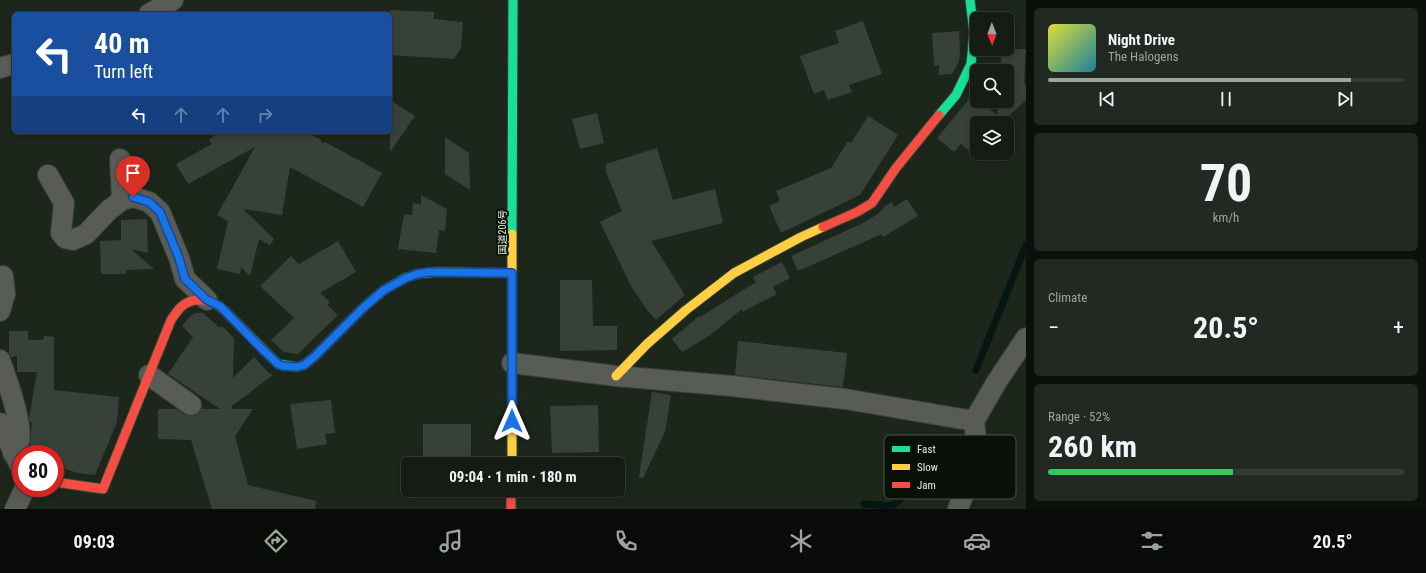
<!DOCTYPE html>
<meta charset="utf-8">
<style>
:root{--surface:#151c14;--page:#222922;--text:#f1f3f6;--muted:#9da1a0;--line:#343a34;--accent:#9ca79b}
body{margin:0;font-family:"Roboto Condensed","Noto Sans JP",sans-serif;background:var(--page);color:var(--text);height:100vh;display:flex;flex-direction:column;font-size:15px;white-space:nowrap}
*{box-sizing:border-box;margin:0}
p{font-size:13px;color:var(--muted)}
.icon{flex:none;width:22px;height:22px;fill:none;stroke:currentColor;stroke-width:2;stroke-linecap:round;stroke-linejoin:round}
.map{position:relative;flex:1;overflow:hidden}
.details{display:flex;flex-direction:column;gap:8px;padding:8px;background:#0c0f0b;width:400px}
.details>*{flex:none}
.banner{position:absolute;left:12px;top:12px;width:380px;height:122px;border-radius:6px;box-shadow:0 2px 6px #0003,0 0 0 1px var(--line);background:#1a4fa0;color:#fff;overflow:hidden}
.needle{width:26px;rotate:179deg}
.tools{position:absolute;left:970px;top:12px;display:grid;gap:8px}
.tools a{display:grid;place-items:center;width:44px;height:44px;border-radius:6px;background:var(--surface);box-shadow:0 2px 6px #0003,0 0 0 1px var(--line);font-size:20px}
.speed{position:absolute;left:12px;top:445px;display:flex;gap:8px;font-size:20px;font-weight:700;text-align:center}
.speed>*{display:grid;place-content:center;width:52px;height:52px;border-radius:50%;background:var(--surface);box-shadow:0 2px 6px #0003,0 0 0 1px var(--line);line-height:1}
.speed .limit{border:6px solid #d22;background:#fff;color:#111}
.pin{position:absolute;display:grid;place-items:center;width:34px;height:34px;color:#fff;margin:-41px -17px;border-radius:50% 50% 50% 0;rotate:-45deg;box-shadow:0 0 4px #0007}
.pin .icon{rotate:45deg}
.me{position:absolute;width:44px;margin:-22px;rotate:0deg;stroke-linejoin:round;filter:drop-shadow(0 0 3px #0008)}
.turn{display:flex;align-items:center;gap:14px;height:84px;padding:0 16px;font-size:18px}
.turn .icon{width:52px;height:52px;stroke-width:2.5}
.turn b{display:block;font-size:28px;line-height:34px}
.lanes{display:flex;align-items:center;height:38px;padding:0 16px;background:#0003;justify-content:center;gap:20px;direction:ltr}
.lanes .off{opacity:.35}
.big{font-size:30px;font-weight:700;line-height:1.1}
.details .widget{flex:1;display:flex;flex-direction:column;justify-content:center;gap:6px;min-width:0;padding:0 14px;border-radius:6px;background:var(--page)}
.details .dial{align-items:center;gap:0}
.dial b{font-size:52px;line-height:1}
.song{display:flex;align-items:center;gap:12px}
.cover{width:48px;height:48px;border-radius:6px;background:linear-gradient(135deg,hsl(60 70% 55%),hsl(190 70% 35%))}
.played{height:4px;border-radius:2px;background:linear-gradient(90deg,var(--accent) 85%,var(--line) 85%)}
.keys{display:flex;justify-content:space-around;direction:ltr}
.heat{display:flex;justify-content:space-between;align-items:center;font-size:22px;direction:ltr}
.charge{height:6px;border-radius:3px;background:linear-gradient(90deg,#34c759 52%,var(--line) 0)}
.trip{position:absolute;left:401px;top:457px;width:224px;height:40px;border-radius:6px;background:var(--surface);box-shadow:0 2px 6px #0003,0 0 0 1px var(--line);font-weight:700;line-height:40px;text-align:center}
.tab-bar{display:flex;height:64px;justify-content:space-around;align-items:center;background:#080b08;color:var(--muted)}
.tab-bar .icon{width:28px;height:28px}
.tab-bar .current{color:var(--accent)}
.tab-bar b{font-size:18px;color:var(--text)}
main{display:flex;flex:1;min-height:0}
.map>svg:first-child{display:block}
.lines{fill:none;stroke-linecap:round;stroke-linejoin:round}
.stream{stroke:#051613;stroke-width:7}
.building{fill:#37413a}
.street-casing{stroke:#384137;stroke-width:22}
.fast-casing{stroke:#384137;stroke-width:11}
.slow-casing{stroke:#384137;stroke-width:11}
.jam-casing{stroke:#384137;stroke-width:11}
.street{stroke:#595c56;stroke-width:20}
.fast{stroke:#16e098;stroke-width:9}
.slow{stroke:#ffcf43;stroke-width:9}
.jam{stroke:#f24e42;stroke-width:9}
.route-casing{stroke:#114b97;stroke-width:10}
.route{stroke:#1a73e8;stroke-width:7}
.labels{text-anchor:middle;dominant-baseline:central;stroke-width:4;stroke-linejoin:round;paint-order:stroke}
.street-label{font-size:10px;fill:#e1ede0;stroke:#091008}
.key{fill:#091008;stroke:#4a5249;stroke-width:1}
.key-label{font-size:11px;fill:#e1ede0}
</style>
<main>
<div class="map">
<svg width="1026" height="509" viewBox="0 0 1026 509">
<rect width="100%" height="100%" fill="#1c261b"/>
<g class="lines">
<path class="stream" d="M976,370L1026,245
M864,504L892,506L911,490L940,473L962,445"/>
</g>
<path class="building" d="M390,10L434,12V19L463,22L461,48L454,59L390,55Z
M863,21L882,74L849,85L852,92L828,100L824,90L814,94L800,56L839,43L835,31Z
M959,31L960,50L959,61L952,74L939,75V65L934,66L932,33Z
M1002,49H1026L1024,84L1026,85V100L1004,120L1007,123H977V158L961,144L954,152L937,138L966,103L971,94L977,98V101H980L997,115L998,101H1007V71H1000Z
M390,100L415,116L390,152Z
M597,113L604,143L580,149L572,119Z
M868,116L898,135L860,195L781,233L769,206L780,201L776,191L831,168L848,141L851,143Z
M219,132H307L321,140L322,143L325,142L382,173L363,207L290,167L282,215L243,209L274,239L270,245L259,239L250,276L241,267L240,274L217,269L228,221L217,215L255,147L188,184L176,164L212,144L209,140Z
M445,137L469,153L470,190L445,174Z
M657,148L673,200L715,189L723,223L651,241L685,295L656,320L647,310L631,286L600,222L622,211L606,172V164Z
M421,195L447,209L445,231L439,230L436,253L398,249L404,214L412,215L413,203L421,204Z
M907,199L918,216L883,237L882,234L798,271L791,256L863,223L878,214L885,206L892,202L894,207Z
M147,219L148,253L131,249L154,269L126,270V274H101L100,241L121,240V220Z
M338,241L356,272L320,293L330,302L327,305L338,315L298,354L284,352L271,340L294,318L260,286L291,256L299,264Z
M782,262L790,278L773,287L777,294L742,312V309L709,336L682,352L672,339L699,316L700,317L756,282L753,277Z
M560,280H592L593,326H617V350L560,351Z
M196,313H203L219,327H223L234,338L233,378L254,357L269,373L273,375L232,406L231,409H253L235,436L248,485L316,501L315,509H212L191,440L158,439V409H177L184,414L190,416L196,415L201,409H220L168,374L193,337L182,326L190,316Z
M9,331H28V340H43L44,336L54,337V390L119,397L117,422L95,475L78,473L55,466V454H35L36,450L29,449L32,422H30L29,418L37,372H17V356L11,357L9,353Z
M738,341L847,353L843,387L735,375Z
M652,392L671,395L665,432L643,478L639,477Z
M331,400L335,433L325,434L327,444L297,449L290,404Z
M598,405L599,452L552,453L550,406Z
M423,424H471V464H423Z"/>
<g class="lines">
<defs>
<path id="street" d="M149,14L173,0
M0,68L14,64
M120,159L122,200
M48,175L64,203L61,233L65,238L73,240L86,234L109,210L122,200L133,197L149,202L160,212L179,258L185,279L207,300
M0,311L5,294L3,276
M0,360C6,378 25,426 18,445C17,448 14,451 13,453
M512,363L616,376L732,386L845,399L974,421
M149,375L191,405
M0,423L21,468
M15,509L25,488
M958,509L978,456L974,421L996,383L1026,338"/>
<path id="fast" d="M939,115L956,95L971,64L974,33L970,0
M512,234L513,0
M225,311L278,364L297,367L304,365L314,357L364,307L384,290L405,278L417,274L437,272"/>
<path id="slow" d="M437,272L512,273
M616,376L647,344L686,310L734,273L801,237L823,227
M512,464V234"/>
<path id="jam" d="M823,227L857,212L872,203L896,168L939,115
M55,482L103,489L171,320C174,316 177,311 181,307C194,295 214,300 225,311
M511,490V509"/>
</defs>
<use href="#street" class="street-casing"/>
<use href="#fast" class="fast-casing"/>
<use href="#slow" class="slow-casing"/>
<use href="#jam" class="jam-casing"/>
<use href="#street" class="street"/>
<use href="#fast" class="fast"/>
<use href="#slow" class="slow"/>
<use href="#jam" class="jam"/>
</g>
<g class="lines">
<defs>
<path id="route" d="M133,197L149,202L160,212L179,258L185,279L207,300L220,306L260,347L278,364L283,366L297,367L304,365L314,357L364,307L384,290L406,278L417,274L429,272L512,273V421"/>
</defs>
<use href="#route" class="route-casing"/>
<use href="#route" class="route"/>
</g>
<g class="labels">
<g class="street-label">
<text transform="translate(502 232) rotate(-90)">国道206号</text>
</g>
</g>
<rect x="884" y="435" width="132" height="64" rx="6" class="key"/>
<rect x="892" y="446" width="18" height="6" fill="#16e098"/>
<rect x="892" y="464" width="18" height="6" fill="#ffcf43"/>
<rect x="892" y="482" width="18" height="6" fill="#f24e42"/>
<g class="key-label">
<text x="917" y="453">Fast</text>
<text x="917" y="471">Slow</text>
<text x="917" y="489">Jam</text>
</g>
</svg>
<div class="tools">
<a><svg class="needle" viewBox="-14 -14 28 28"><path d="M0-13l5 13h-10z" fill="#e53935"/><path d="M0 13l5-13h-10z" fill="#9da1a0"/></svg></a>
<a><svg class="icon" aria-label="search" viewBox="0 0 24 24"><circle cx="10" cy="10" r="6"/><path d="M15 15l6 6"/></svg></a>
<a><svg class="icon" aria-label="layers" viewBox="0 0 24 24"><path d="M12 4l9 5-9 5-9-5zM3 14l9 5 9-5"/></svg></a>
</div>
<div class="speed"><div class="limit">80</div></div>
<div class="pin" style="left:133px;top:197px;background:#d93025"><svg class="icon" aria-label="arrive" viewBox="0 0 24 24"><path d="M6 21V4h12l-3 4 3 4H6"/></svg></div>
<svg class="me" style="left:512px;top:421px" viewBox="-20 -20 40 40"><path d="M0-17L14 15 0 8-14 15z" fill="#1a73e8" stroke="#fff" stroke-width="4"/></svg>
<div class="trip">09:04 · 1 min · 180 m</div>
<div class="banner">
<div class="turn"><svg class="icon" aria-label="left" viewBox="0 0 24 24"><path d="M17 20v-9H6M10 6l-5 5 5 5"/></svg><div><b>40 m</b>Turn left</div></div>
<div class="lanes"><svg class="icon" aria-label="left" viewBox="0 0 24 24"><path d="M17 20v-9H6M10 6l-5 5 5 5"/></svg><svg class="icon off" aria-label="ahead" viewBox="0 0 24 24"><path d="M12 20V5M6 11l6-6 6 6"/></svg><svg class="icon off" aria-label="ahead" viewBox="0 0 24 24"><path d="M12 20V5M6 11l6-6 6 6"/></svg><svg class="icon off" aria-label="right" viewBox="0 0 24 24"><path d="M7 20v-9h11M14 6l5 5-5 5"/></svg></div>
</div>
</div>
<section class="details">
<div class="widget">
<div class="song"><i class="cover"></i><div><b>Night Drive</b><p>The Halogens</p></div></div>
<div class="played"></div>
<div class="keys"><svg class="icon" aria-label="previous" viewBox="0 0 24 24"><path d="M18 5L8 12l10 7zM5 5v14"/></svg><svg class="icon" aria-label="pause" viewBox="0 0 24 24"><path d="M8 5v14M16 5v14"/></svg><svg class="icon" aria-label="next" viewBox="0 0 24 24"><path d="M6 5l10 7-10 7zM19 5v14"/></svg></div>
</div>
<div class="widget dial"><b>70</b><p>km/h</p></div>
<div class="widget"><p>Climate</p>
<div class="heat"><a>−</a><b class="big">20.5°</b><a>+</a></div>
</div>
<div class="widget"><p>Range · 52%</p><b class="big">260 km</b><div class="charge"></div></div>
</section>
</main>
<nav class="tab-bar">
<b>09:03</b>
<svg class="icon current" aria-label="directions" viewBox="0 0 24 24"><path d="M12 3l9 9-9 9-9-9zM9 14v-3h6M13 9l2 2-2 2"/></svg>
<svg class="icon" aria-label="music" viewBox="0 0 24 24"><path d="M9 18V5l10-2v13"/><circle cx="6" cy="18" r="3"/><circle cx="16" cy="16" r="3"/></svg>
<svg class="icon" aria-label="phone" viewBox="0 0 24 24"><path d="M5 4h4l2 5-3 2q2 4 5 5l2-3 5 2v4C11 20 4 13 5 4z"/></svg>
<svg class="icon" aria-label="climate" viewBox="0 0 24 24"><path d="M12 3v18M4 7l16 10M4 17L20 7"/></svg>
<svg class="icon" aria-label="car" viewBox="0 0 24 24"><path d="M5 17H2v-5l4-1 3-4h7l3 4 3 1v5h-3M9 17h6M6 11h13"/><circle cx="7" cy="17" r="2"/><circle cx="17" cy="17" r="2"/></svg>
<svg class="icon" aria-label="filters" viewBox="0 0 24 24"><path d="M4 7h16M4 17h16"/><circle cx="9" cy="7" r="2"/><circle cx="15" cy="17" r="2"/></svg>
<b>20.5°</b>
</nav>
